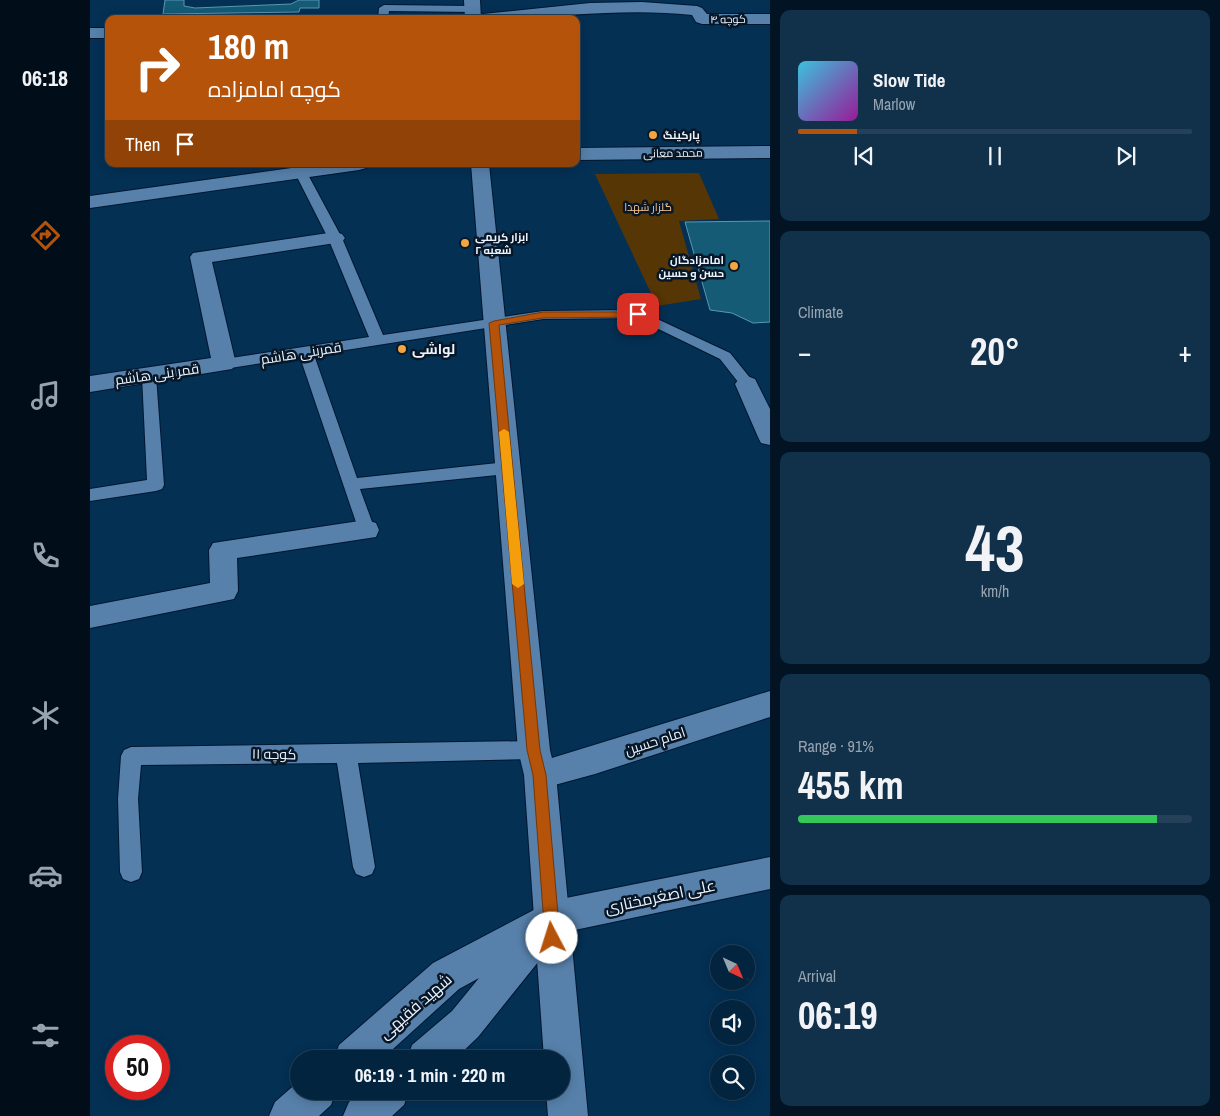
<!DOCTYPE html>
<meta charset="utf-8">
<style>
:root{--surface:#03243f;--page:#11304a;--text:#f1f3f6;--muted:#97a4b0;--line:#244159;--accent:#b45309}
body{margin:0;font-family:"Archivo Narrow",Cairo,sans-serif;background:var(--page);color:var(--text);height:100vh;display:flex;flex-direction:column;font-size:19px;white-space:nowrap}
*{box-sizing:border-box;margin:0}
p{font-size:16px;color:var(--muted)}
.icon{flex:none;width:28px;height:28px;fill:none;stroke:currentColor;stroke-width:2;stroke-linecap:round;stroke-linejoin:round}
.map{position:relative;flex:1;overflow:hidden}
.side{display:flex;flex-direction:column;gap:10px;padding:10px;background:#021423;width:450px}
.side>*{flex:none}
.top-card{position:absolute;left:15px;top:15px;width:475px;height:152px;border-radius:10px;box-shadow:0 2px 12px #0003,0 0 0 1px var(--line);background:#b45309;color:#fff;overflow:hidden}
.needle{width:32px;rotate:136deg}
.fabs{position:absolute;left:620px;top:945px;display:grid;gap:10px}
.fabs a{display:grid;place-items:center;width:45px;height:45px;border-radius:50%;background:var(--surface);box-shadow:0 2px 12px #0003,0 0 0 1px var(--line);font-size:25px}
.speed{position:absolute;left:15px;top:1035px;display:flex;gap:10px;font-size:25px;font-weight:700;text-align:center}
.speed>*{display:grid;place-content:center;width:65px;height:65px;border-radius:50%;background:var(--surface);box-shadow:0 2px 12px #0003,0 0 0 1px var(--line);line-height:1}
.speed .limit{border:8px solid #d22;background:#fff;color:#111}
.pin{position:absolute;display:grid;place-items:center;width:42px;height:42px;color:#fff;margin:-21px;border-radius:10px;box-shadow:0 2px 8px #0006}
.me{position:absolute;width:55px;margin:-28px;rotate:355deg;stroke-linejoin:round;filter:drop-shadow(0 0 4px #0008)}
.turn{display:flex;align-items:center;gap:18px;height:105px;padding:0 20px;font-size:22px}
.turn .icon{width:65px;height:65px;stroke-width:2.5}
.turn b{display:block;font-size:35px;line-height:42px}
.then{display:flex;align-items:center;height:48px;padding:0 20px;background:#0003;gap:10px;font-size:19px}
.big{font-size:38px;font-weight:700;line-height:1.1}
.side .tile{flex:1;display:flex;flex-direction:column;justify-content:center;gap:8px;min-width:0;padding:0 18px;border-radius:10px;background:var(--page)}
.side .dial{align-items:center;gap:0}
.dial b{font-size:65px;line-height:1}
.song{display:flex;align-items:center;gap:15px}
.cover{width:60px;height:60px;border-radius:8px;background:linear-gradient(135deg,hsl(190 70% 55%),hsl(300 70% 35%))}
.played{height:5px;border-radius:2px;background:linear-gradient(90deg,var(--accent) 15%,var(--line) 15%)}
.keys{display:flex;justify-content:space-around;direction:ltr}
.heat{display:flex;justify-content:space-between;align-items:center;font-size:28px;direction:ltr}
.charge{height:8px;border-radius:4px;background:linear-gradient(90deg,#34c759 91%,var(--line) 0)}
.trip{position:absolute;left:200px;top:1050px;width:280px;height:50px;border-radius:25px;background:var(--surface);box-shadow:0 2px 12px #0003,0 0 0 1px var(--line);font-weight:700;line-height:50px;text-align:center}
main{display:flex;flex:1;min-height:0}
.menu{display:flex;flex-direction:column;width:90px;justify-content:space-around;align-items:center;background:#010e19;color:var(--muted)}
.menu .icon{width:35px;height:35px}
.menu .selected{color:var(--accent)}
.menu b{font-size:22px;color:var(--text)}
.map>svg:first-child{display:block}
.green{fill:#573605}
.building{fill:#155b76;stroke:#5798b5}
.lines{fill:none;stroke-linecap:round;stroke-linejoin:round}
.service-casing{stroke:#001731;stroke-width:2}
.minor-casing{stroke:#001731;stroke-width:2}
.tertiary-casing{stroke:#001731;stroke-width:2}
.secondary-casing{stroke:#001731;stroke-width:2}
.service{fill:#5780aa;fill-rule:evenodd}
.minor{fill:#5780aa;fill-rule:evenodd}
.tertiary{fill:#5780aa;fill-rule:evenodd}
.secondary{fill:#5780aa;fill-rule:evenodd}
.route{fill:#b45309;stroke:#753606}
.slow{fill:#f59e0b}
.poi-dot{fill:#f2a541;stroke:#071727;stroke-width:2}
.labels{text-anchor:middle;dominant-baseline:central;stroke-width:5;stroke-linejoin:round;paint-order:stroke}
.far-street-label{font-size:11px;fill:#ecf5ff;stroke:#071727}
.far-poi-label{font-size:11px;font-weight:bold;fill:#ecf5ff;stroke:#071727;text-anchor:start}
.far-park-label{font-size:11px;fill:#f8c68f;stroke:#071727}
.poi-label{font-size:14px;font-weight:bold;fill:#ecf5ff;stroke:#071727;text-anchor:start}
.street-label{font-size:14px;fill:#ecf5ff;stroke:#071727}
.near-street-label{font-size:16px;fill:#ecf5ff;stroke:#071727}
</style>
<main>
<nav class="menu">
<b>06:18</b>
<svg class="icon selected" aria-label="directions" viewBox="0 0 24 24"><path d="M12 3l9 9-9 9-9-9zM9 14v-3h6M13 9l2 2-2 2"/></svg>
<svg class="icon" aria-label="music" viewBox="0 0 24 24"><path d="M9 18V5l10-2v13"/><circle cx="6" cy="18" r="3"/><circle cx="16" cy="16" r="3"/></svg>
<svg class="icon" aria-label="phone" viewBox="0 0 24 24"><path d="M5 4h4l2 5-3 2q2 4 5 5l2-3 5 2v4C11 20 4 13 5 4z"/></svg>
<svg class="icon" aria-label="climate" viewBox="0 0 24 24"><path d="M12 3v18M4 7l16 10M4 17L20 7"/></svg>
<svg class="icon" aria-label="car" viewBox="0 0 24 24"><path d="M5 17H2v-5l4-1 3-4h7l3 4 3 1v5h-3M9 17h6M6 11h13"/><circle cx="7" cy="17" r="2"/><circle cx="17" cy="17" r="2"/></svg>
<svg class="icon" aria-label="filters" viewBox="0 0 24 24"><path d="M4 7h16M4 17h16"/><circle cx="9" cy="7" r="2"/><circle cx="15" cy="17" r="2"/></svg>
</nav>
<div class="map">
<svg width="680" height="1116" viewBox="0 0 680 1116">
<rect width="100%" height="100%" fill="#043054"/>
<path class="green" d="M609,173L629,219L589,221L611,299L567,306L505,174Z"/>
<path class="building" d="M75,0H94V6L105,8L201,4L209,0H229V8H210L209,12L73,14Z
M680,221V322L663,323L642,313L620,310L595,222Z"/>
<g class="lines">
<defs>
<path id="service" d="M294,5L382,6L387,9L382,12L299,11L298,19H288L289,8Z
M210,167L216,171L252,238L293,335L453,311L548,310L640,353L665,384L657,389L652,387L630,359L546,318L453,319L224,355L267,478L417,462L423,464L425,468L423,472L417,474L270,489L285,530L282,534L276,536L270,534L210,357L134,369L127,364L134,359L279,337L238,238L204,171Z
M59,371L66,376L74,485L72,489L66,491L0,501V489L57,480L52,376Z
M444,741L451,744L454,750L451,756L444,759L268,763L285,867L282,874L274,877L266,874L263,867L247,763L51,765L48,799L52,872L49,879L41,882L33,879L30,872L28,799L31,756L34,750L41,747Z"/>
<path id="minor" d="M552,2L607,6L612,8L617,14H680V24H612L606,22L602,15C529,7 458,19 385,19L393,14L500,3Z
M0,28H19V38H0Z
M680,146V158L486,160V148Z
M230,164H278L276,168L269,170L0,208V196Z
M245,232L252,234L255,238L252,242L122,262L146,364L142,369L0,392V376L121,358L100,257L103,253Z
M657,376L665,379L680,409V445L671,443L668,437L645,384L649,379Z
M276,520L286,523L289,530L286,537L147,558L148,591L144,599L0,628V606L120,583L119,550L123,543Z
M680,857V889L461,935L448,930L443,918L448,906L461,901Z"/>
<path id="tertiary" d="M680,691V717L505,774L450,789L439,785L434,775L439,765Z
M461,901L474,906L479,918C475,928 468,932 465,941L388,1037L365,1059H317L322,1045L362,1011L389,978L369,989L292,1059H244L249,1045L343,963Z
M209,1081V1091H246L241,1105L229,1116H179L185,1102Z
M271,1091H319L314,1105L302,1116H253L259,1102Z"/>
<path id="secondary" d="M374,0H390L391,19H375Z
M381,164H399L460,750L466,775L498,1116H458L456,1091H471V1059H454L434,775L428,750Z"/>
</defs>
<use href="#service" class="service-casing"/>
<use href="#minor" class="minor-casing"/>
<use href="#tertiary" class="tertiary-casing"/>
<use href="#secondary" class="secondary-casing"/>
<use href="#service" class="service"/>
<use href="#minor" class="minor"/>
<use href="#tertiary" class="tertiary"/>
<use href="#secondary" class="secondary"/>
</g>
<path class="route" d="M453,312H548L552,314L548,317L453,318L409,325L450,750L456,775L470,938L468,943L462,945L457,943L455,938L443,775L437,750L399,323L404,321Z"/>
<path class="slow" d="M414,429L419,432L434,584L428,588L422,584L409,432Z"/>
<g class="poi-dot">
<circle cx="563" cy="135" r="5"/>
<circle cx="375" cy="243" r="5"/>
<circle cx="644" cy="266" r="5"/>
<circle cx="312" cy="349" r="5"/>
</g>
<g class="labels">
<g class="far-street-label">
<text transform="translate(638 19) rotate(-1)">کوچه ۴</text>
<text transform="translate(583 153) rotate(-1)">محمد معانی</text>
</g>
<g class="far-poi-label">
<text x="573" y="135">پارکینگ</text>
<text x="385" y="237">ابزار کریمی<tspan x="385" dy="13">شعبه ۲</tspan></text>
<text x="634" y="260" text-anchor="end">امامزادگان<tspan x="634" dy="13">حسن و حسین</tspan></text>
</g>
<g class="far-park-label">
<text x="558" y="207">گلزار شهدا</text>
</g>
<g class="poi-label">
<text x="322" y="349">لواشی</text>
</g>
<g class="street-label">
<text transform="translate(211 353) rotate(-9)">قمربنی هاشم</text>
<text transform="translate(67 374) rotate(-8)">قمر بنی هاشم</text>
<text transform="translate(565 741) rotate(-18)">امام حسین</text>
<text transform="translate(184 754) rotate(1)">کوچه ۱۱</text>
</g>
<g class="near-street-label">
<text transform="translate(570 896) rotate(-12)">علی اصغرمختاری</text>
<text transform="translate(325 1006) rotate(-41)">شهید فقیهی</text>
</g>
</g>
</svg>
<div class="fabs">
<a><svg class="needle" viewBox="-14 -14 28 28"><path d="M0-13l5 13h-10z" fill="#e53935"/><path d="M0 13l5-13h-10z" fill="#97a4b0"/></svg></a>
<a><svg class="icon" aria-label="sound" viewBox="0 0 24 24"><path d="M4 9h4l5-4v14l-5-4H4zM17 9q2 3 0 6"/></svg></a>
<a><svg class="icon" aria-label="search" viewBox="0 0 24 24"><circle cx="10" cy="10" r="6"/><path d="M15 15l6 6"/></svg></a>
</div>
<div class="speed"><div class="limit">50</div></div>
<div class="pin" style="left:548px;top:314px;background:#d93025"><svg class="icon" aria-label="arrive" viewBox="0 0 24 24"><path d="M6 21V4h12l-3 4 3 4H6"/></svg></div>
<svg class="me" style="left:462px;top:938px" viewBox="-20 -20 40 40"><circle r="19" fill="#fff"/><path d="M0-13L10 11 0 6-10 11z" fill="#b45309"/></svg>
<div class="trip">06:19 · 1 min · 220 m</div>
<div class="top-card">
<div class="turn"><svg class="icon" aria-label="right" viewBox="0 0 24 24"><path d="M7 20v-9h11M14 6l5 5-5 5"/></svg><div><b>180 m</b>کوچه امامزاده</div></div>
<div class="then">Then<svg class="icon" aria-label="arrive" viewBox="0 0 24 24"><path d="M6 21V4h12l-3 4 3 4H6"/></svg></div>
</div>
</div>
<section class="side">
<div class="tile">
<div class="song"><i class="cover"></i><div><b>Slow Tide</b><p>Marlow</p></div></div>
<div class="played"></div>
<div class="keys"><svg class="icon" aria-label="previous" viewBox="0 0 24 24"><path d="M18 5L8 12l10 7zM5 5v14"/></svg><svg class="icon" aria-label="pause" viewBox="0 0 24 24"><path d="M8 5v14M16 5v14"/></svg><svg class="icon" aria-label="next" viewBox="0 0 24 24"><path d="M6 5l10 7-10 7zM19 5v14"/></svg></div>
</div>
<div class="tile"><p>Climate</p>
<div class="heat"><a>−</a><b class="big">20°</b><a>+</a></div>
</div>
<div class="tile dial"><b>43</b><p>km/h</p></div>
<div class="tile"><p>Range · 91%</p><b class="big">455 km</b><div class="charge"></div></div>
<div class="tile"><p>Arrival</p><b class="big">06:19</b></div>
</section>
</main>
